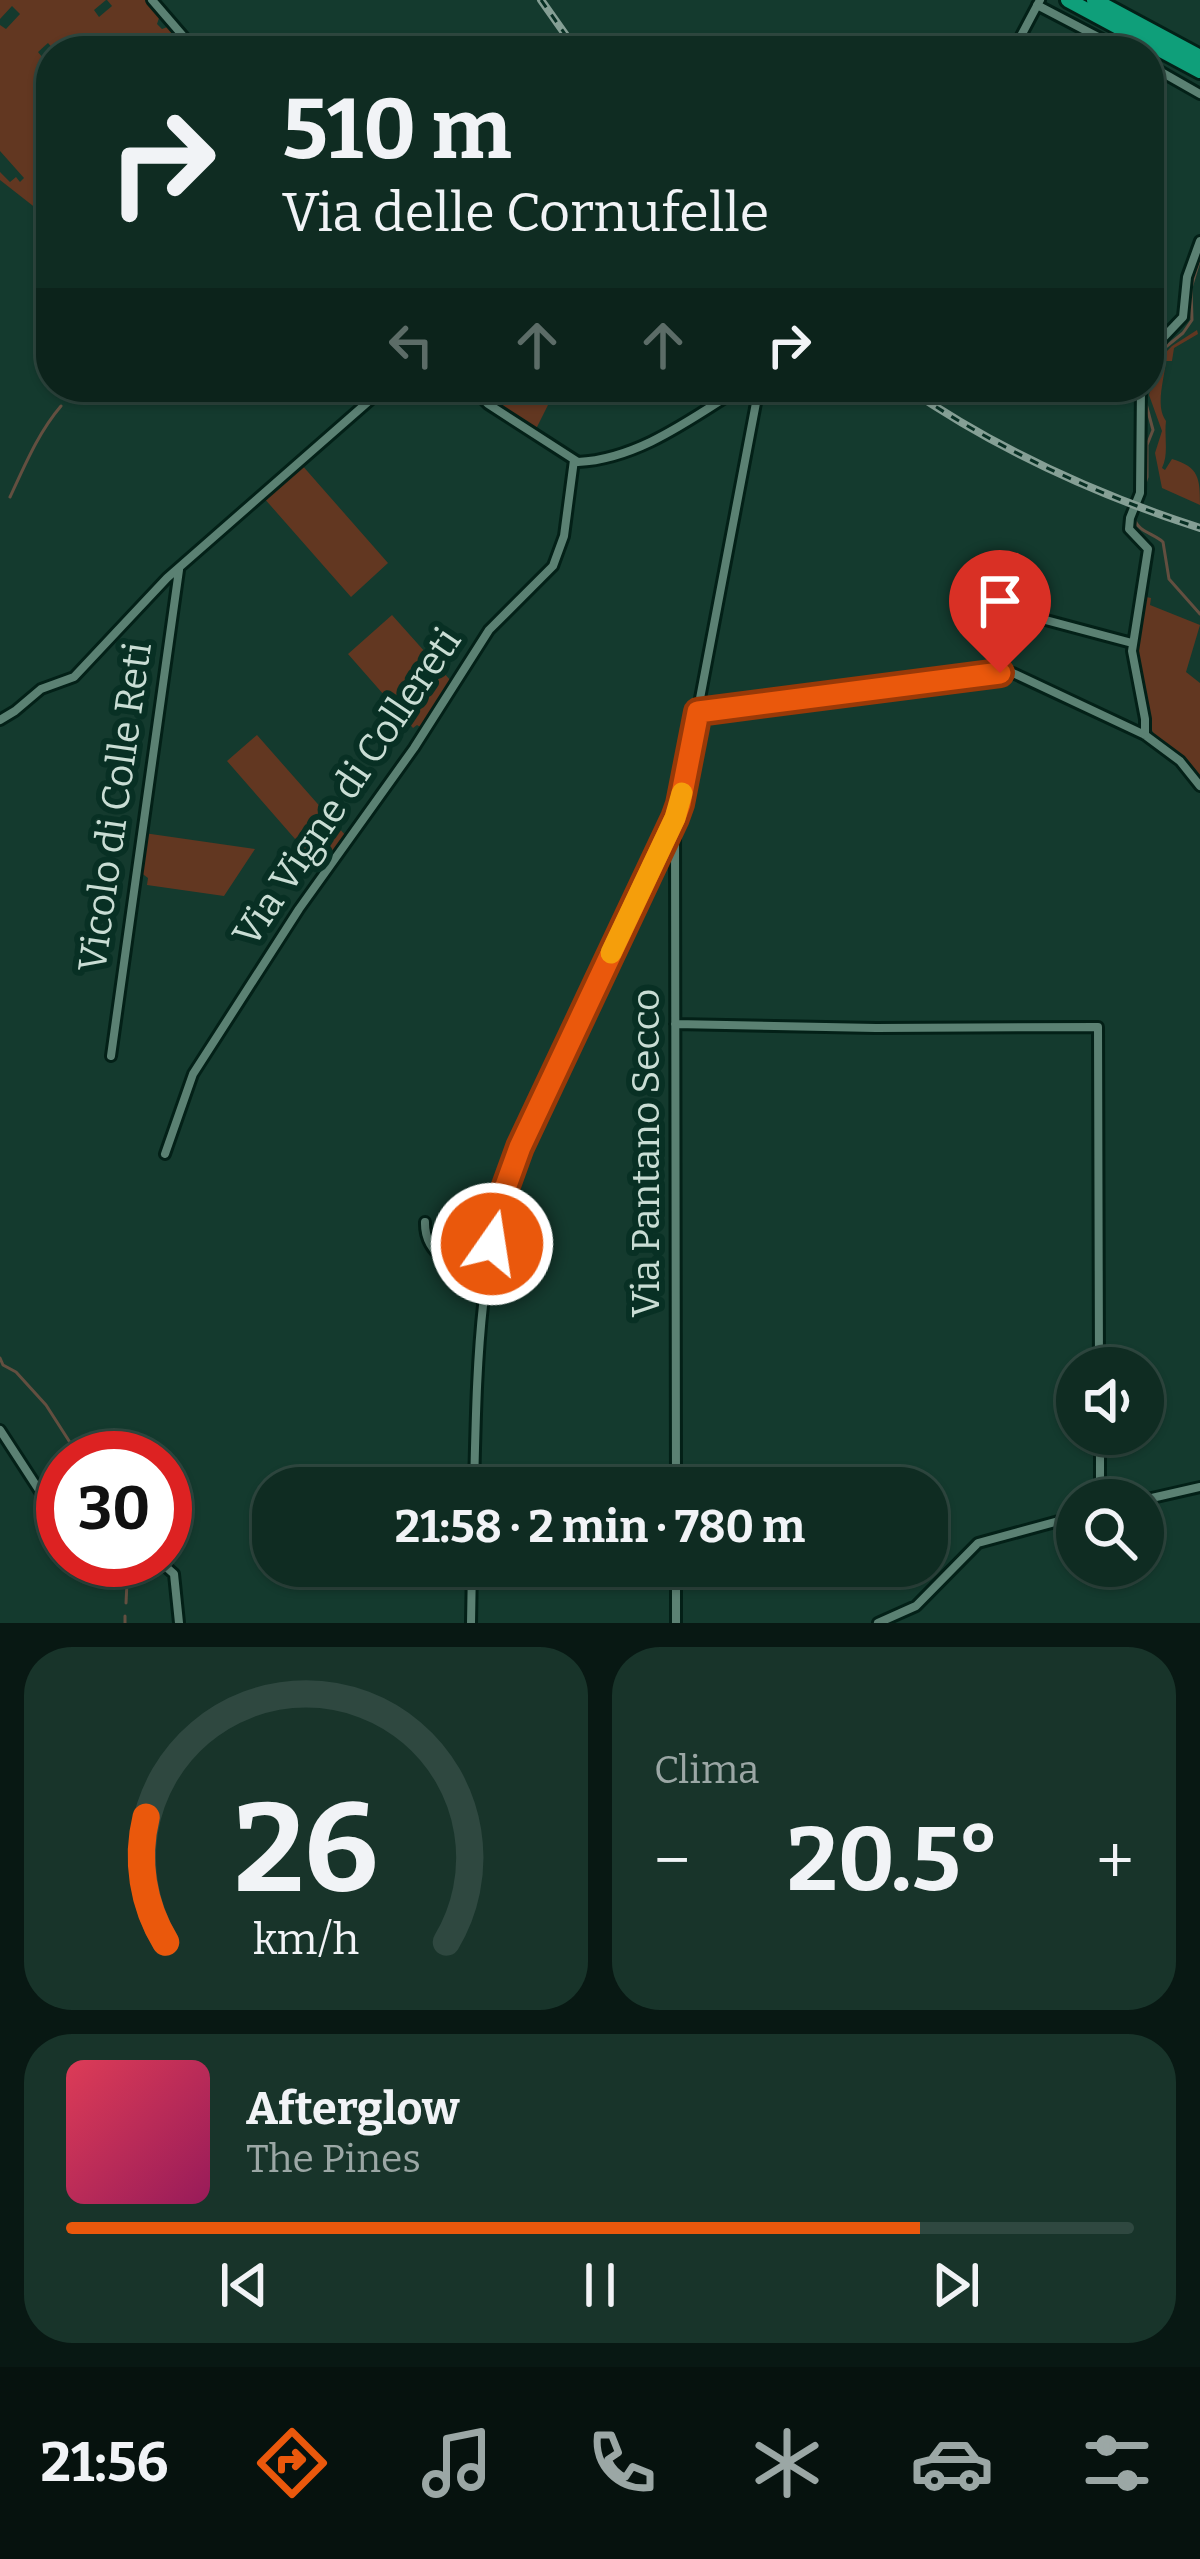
<!DOCTYPE html>
<html lang="it">
<meta charset="utf-8">
<style>
:root{--surface:#0f2c22;--page:#18342a;--text:#f1f3f6;--muted:#9ba7a5;--line:#2f4840;--accent:#ea580c}
body{margin:0;font-family:Bitter,serif;background:var(--page);color:var(--text);height:100vh;display:flex;flex-direction:column;font-size:45px;white-space:nowrap}
*{box-sizing:border-box;margin:0}
p{font-size:39px;color:var(--muted)}
.icon{flex:none;width:66px;height:66px;fill:none;stroke:currentColor;stroke-width:2;stroke-linecap:round;stroke-linejoin:round}
.map{position:relative;height:1623px;overflow:hidden}
.details{display:flex;flex-direction:column;gap:24px;padding:24px;background:#081813;flex:1}
.details>*{flex:none}
.hud{position:absolute;left:36px;top:36px;width:1128px;height:366px;border-radius:48px;box-shadow:0 3px 9px #0004,0 0 0 3px var(--line);background:#0f2c22;color:var(--text);overflow:hidden}
.fabs{position:absolute;left:1056px;top:1347px;display:grid;gap:24px}
.fabs a{display:grid;place-items:center;width:108px;height:108px;border-radius:50%;background:var(--surface);box-shadow:0 3px 9px #0004,0 0 0 3px var(--line);font-size:60px}
.speed{position:absolute;left:36px;top:1431px;display:flex;gap:24px;font-size:60px;font-weight:700;text-align:center}
.speed>*{display:grid;place-content:center;width:156px;height:156px;border-radius:50%;background:var(--surface);box-shadow:0 3px 9px #0004,0 0 0 3px var(--line);line-height:1}
.speed .limit{border:18px solid #d22;background:#fff;color:#111}
.pin{position:absolute;display:grid;place-items:center;width:102px;height:102px;color:#fff;margin:-123px -51px;border-radius:50% 50% 50% 0;rotate:-45deg;box-shadow:0 0 12px #0007}
.pin .icon{rotate:45deg}
.me{position:absolute;width:132px;margin:-66px;rotate:13deg;stroke-linejoin:round;filter:drop-shadow(0 0 9px #0008)}
.turn{display:flex;align-items:center;gap:42px;height:252px;padding:0 48px;font-size:54px}
.turn .icon{width:156px;height:156px;stroke-width:2.5}
.turn b{display:block;font-size:84px;line-height:102px}
.lanes{display:flex;align-items:center;height:114px;padding:0 48px;background:#0003;justify-content:center;gap:60px;direction:ltr}
.lanes .off{opacity:.35}
.big{font-size:90px;font-weight:700;line-height:1.1}
.details .widget{flex:1;display:flex;flex-direction:column;justify-content:center;gap:18px;min-width:0;padding:0 42px;border-radius:48px;background:var(--page)}
.details .dial{align-items:center;gap:0}
.dial svg{height:312px;overflow:visible;fill:none;stroke:var(--line);stroke-width:7;stroke-linecap:round;text-anchor:middle}
.dial text{fill:var(--text);stroke:none}
.song{display:flex;align-items:center;gap:36px}
.cover{width:144px;height:144px;border-radius:18px;background:linear-gradient(135deg,hsl(350 70% 55%),hsl(330 70% 35%))}
.played{height:12px;border-radius:6px;background:linear-gradient(90deg,var(--accent) 80%,var(--line) 80%)}
.keys{display:flex;justify-content:space-around;direction:ltr}
.heat{display:flex;justify-content:space-between;align-items:center;font-size:66px;direction:ltr}
.details .tiles{flex:1;display:grid;gap:24px;grid-template-columns:1fr 1fr}
.widget:last-child{grid-column:span 2}
.trip{position:absolute;left:252px;top:1467px;width:696px;height:120px;border-radius:48px;background:var(--surface);box-shadow:0 3px 9px #0004,0 0 0 3px var(--line);font-weight:700;line-height:120px;text-align:center}
.menu{display:flex;height:192px;justify-content:space-around;align-items:center;background:#06120e;color:var(--muted)}
.menu .icon{width:84px;height:84px}
.menu .selected{color:var(--accent)}
.menu b{font-size:54px;color:var(--text)}
.map>svg:first-child{display:block}
.green{fill:#623721}
.lines{fill:none;stroke-linecap:round;stroke-linejoin:round}
.stream{stroke:#634f40;stroke-width:3}
.street-casing{stroke:#032017;stroke-width:14}
.highway-casing{stroke:#032017;stroke-width:20}
.street{stroke:#5b8173;stroke-width:8}
.highway{stroke:#0f9f7a;stroke-width:14}
.rail-casing{stroke:#859f95;stroke-width:8}
.rail{stroke:#083024;stroke-width:3;stroke-dasharray:9;stroke-linecap:butt}
.route-casing{stroke:#983908;stroke-width:30}
.route{stroke:#ea580c;stroke-width:21}
.slow{stroke:#f59e0b;stroke-width:21}
.labels{text-anchor:middle;dominant-baseline:central;stroke-width:12;stroke-linejoin:round;paint-order:stroke}
.street-label{font-size:39px;fill:#c9ddd4;stroke:#083024}
</style>
<div class="map">
<svg width="1200" height="1623" viewBox="0 0 1200 1623">
<rect width="100%" height="100%" fill="#143a2e"/>
<path class="green" d="M0,0H106L94,10L99,17L112,6L107,0H147L160,15L157,24L162,29L170,26L174,31L152,51H55L48,43L38,52L47,63L51,60V220L0,180V172L10,182L16,177L20,182L24,178L0,151V25L6,29L20,14L12,6L0,19Z
M1197,330L1198,334L1174,348L1172,361H1166C1164,380 1155,406 1166,421C1164,437 1169,454 1162,468L1165,470L1172,459C1199,467 1200,478 1200,505L1162,488L1155,453L1162,431L1149,395L1159,359L1172,346Z
M477,387H495L504,397L512,391L509,387H538L536,393L546,397L550,389L547,387H557L536,429L493,403Z
M301,464L388,563L351,597L263,497L279,483L283,485L286,482L285,478Z
M1142,596L1151,598L1150,605L1200,625L1186,672L1200,683V778L1155,736L1146,719L1133,656Z
M392,615L451,681L422,728L417,725L413,728L348,654Z
M257,735L346,836L323,871L227,761Z
M144,833L255,849L224,896L147,885L148,878L140,872Z"/>
<g class="lines">
<path class="stream" d="M1149,377L1154,362L1162,350L1183,333L1192,320L1191,288L1200,258
M66,398L71,387
M1143,490L1147,477V445L1153,430L1145,400V387
M10,497C25,465 38,433 61,406
M1134,518C1138,532 1153,533 1163,542L1169,579L1200,614
M0,1358L3,1365L16,1372L46,1405L80,1458
M126,1603L128,1562
M125,1623V1616"/>
<defs>
<path id="street" d="M152,0L196,51
M1037,5L1125,51
M1013,51L1040,0
M1149,65L1200,94
M1149,360L1163,338L1183,317L1187,277L1200,241
M471,387L488,404L578,462C639,459 692,418 742,387
M1141,387L1140,493L1130,518L1129,529L1148,549L1132,651L1145,719V735
M971,600L1132,643
M699,712L1013,673L1145,735L1180,761L1200,786
M0,720L15,711L41,689L74,677L167,578L385,387
M675,824L676,1488
M675,1024L876,1028L1098,1027L1099,1368
M111,1056L179,570
M165,1154L193,1074L299,909L414,748L489,630L553,566L564,536L574,460
M425,1222C424,1257 459,1270 488,1280
M0,1430L63,1527
M1100,1434V1500
M474,1488C477,1374 477,1254 520,1147L680,804L759,387
M1143,1500L1200,1487
M144,1560L165,1566L174,1574L179,1623
M471,1623L472,1566
M676,1623V1566
M878,1623L916,1606L978,1543L1077,1516"/>
<path id="highway" d="M1068,0L1200,71
M1094,0L1200,57"/>
</defs>
<use href="#street" class="street-casing"/>
<use href="#highway" class="highway-casing"/>
<use href="#street" class="street"/>
<use href="#highway" class="highway"/>
<defs>
<path id="rail" d="M541,0L577,51
M906,387C996,449 1097,495 1200,528"/>
</defs>
<use href="#rail" class="rail-casing"/>
<use href="#rail" class="rail"/>
</g>
<g class="lines">
<defs>
<path id="route" d="M492,1244L499,1205L520,1147L675,818L680,804L698,712L1000,673"/>
</defs>
<use href="#route" class="route-casing"/>
<use href="#route" class="route"/>
<path class="slow" d="M611,953L675,818L682,793"/>
</g>
<g class="labels">
<g class="street-label">
<text transform="translate(347 787) rotate(-56)">Via Vigne di Collereti</text>
<text transform="translate(115 807) rotate(-82)">Vicolo di Colle Reti</text>
<text transform="translate(646 1153) rotate(-90)">Via Pantano Secco</text>
</g>
</g>
</svg>
<div class="fabs">
<a><svg class="icon" aria-label="sound" viewBox="0 0 24 24"><path d="M4 9h4l5-4v14l-5-4H4zM17 9q2 3 0 6"/></svg></a>
<a><svg class="icon" aria-label="search" viewBox="0 0 24 24"><circle cx="10" cy="10" r="6"/><path d="M15 15l6 6"/></svg></a>
</div>
<div class="speed"><div class="limit">30</div></div>
<div class="pin" style="left:1000px;top:673px;background:#d93025"><svg class="icon" aria-label="arrive" viewBox="0 0 24 24"><path d="M6 21V4h12l-3 4 3 4H6"/></svg></div>
<svg class="me" style="left:492px;top:1244px" viewBox="-20 -20 40 40"><circle r="17" fill="#ea580c" stroke="#fff" stroke-width="3"/><path d="M0-11L8 9 0 5-8 9z" fill="#fff"/></svg>
<div class="trip">21:58 · 2 min · 780 m</div>
<div class="hud">
<div class="turn"><svg class="icon" aria-label="right" viewBox="0 0 24 24"><path d="M7 20v-9h11M14 6l5 5-5 5"/></svg><div><b>510 m</b>Via delle Cornufelle</div></div>
<div class="lanes"><svg class="icon off" aria-label="left" viewBox="0 0 24 24"><path d="M17 20v-9H6M10 6l-5 5 5 5"/></svg><svg class="icon off" aria-label="ahead" viewBox="0 0 24 24"><path d="M12 20V5M6 11l6-6 6 6"/></svg><svg class="icon off" aria-label="ahead" viewBox="0 0 24 24"><path d="M12 20V5M6 11l6-6 6 6"/></svg><svg class="icon" aria-label="right" viewBox="0 0 24 24"><path d="M7 20v-9h11M14 6l5 5-5 5"/></svg></div>
</div>
</div>
<section class="details">
<div class="tiles">
<div class="widget dial"><svg viewBox="0 0 100 80">
<path d="M14 69A42 42 0 1 1 86 69"/>
<path d="M14 69A42 42 0 0 1 9 37" stroke="#ea580c"/>
<text x="50" y="56" font-size="32" font-weight="700">26</text>
<text x="50" y="72" font-size="11">km/h</text>
</svg></div>
<div class="widget"><p>Clima</p>
<div class="heat"><a>−</a><b class="big">20.5°</b><a>+</a></div>
</div>
<div class="widget">
<div class="song"><i class="cover"></i><div><b>Afterglow</b><p>The Pines</p></div></div>
<div class="played"></div>
<div class="keys"><svg class="icon" aria-label="previous" viewBox="0 0 24 24"><path d="M18 5L8 12l10 7zM5 5v14"/></svg><svg class="icon" aria-label="pause" viewBox="0 0 24 24"><path d="M8 5v14M16 5v14"/></svg><svg class="icon" aria-label="next" viewBox="0 0 24 24"><path d="M6 5l10 7-10 7zM19 5v14"/></svg></div>
</div>
</div>
</section>
<nav class="menu">
<b>21:56</b>
<svg class="icon selected" aria-label="directions" viewBox="0 0 24 24"><path d="M12 3l9 9-9 9-9-9zM9 14v-3h6M13 9l2 2-2 2"/></svg>
<svg class="icon" aria-label="music" viewBox="0 0 24 24"><path d="M9 18V5l10-2v13"/><circle cx="6" cy="18" r="3"/><circle cx="16" cy="16" r="3"/></svg>
<svg class="icon" aria-label="phone" viewBox="0 0 24 24"><path d="M5 4h4l2 5-3 2q2 4 5 5l2-3 5 2v4C11 20 4 13 5 4z"/></svg>
<svg class="icon" aria-label="climate" viewBox="0 0 24 24"><path d="M12 3v18M4 7l16 10M4 17L20 7"/></svg>
<svg class="icon" aria-label="car" viewBox="0 0 24 24"><path d="M5 17H2v-5l4-1 3-4h7l3 4 3 1v5h-3M9 17h6M6 11h13"/><circle cx="7" cy="17" r="2"/><circle cx="17" cy="17" r="2"/></svg>
<svg class="icon" aria-label="filters" viewBox="0 0 24 24"><path d="M4 7h16M4 17h16"/><circle cx="9" cy="7" r="2"/><circle cx="15" cy="17" r="2"/></svg>
</nav>
